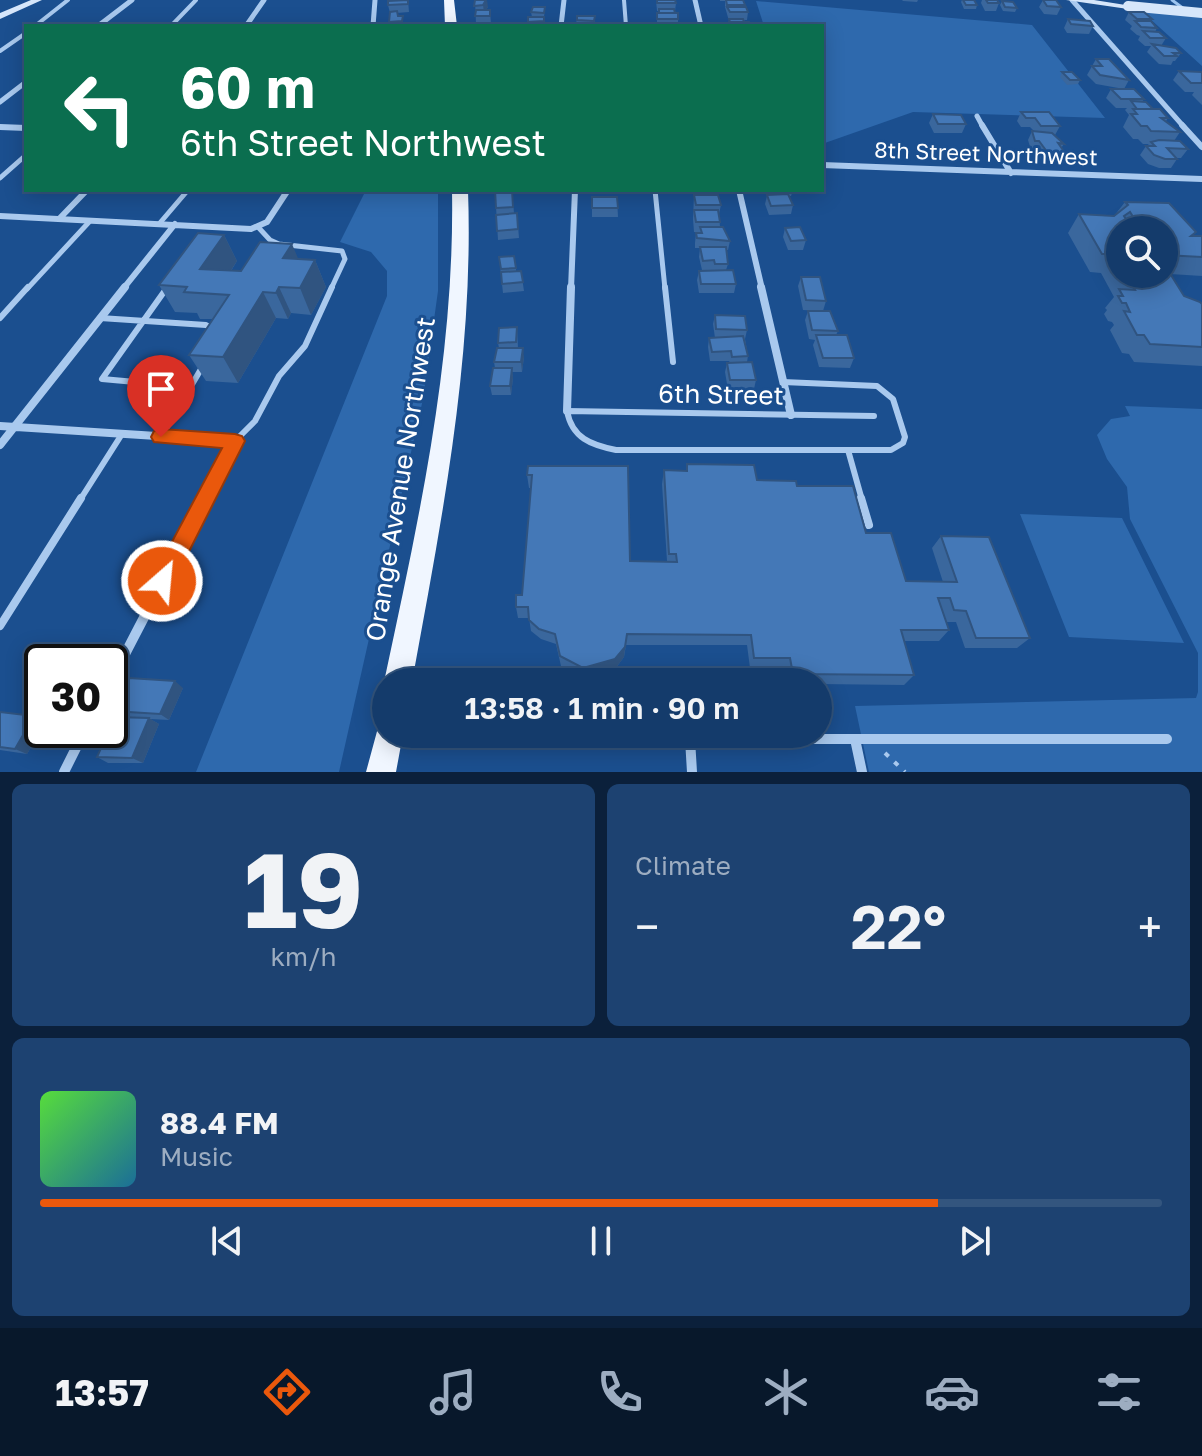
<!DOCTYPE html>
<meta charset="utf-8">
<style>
:root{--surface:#143b6b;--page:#1d4271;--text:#f1f3f6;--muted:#9dadc1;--line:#33557e;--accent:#ea580c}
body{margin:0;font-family:"Golos Text",sans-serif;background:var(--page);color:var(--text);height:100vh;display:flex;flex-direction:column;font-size:30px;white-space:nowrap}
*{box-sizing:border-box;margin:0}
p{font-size:26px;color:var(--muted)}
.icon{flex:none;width:44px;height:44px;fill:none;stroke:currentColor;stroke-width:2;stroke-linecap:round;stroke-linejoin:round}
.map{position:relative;height:772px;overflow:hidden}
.sheet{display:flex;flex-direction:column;gap:12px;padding:12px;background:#0b203b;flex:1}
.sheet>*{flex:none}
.top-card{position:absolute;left:24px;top:24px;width:800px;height:168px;border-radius:0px;box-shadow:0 4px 20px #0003,0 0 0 2px var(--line);background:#0b6e4f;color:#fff;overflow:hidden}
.fabs{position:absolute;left:1106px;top:216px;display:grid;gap:16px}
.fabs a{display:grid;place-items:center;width:72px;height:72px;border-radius:50%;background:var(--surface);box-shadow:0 4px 20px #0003,0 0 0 2px var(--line);font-size:40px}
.speed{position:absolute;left:24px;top:644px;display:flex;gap:16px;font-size:40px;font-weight:700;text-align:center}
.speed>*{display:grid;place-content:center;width:104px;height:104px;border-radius:50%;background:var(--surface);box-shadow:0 4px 20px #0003,0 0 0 2px var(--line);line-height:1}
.speed .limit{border:4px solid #111;border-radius:12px;background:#fff;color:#111}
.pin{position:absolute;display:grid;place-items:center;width:68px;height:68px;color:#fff;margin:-82px -34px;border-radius:50% 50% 50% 0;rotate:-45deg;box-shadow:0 0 8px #0007}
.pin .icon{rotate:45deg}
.me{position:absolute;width:88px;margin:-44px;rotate:27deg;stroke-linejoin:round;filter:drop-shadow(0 0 6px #0008)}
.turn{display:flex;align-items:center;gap:28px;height:168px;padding:0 24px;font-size:36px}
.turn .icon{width:104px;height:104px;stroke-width:2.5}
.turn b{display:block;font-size:56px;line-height:68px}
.big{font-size:60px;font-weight:600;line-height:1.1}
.sheet .tile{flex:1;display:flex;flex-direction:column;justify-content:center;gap:12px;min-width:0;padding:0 28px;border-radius:12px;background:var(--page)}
.sheet .dial{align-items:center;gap:0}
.dial b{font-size:104px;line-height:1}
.song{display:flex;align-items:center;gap:24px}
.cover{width:96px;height:96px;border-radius:12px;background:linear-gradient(135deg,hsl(110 70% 55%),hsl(200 70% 35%))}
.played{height:8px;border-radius:4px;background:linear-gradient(90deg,var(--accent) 80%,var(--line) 80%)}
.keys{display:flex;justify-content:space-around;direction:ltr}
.heat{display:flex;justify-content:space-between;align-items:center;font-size:44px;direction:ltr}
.sheet .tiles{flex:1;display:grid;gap:12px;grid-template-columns:1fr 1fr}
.tile:last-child{grid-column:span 2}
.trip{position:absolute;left:372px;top:668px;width:460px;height:80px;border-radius:40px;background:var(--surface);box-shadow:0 4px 20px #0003,0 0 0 2px var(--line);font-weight:600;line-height:80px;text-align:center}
.tab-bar{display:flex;height:128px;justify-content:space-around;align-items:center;background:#08182b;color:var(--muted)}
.tab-bar .icon{width:56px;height:56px}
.tab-bar .selected{color:var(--accent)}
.tab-bar b{font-size:36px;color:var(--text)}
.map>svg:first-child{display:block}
.green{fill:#2e69ad}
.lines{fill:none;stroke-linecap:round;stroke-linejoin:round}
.stream{stroke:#9cc4f0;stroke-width:3}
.path{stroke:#a9c9ee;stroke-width:4;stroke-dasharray:5 8;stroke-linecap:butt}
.lane-far3{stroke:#a9c9ee;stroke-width:4}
.lane-far2{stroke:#a9c9ee;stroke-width:5}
.lane-far1{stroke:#a9c9ee;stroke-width:6}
.lane{stroke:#a9c9ee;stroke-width:8}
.street-far3{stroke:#a9c9ee;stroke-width:5}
.street-far2{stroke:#a9c9ee;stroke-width:6}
.street-far1{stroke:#a9c9ee;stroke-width:8}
.street{stroke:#a9c9ee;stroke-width:10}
.secondary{fill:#d6e6fa;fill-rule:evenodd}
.primary{fill:#f0f6ff;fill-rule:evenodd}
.secondary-bridge{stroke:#d6e6fa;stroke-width:10}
.wall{fill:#3a679d;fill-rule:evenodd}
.shaded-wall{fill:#305480}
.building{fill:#4478b7;stroke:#305480;stroke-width:2}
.route{fill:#ea580c;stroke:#983908;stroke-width:2}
.labels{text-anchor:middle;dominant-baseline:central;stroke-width:6;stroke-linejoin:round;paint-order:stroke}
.far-street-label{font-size:22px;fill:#fff;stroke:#1b4f8f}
.street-label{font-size:26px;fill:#fff;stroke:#1b4f8f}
</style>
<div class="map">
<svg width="1202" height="772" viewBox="0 0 1202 772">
<rect width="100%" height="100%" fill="#1b4f8f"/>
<path class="green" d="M756,1L1032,25L1105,118L913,112L822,144V26H764Z
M1137,7L1202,10V66Z
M366,190H438V291L423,399L339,772H196L387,296V271L371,252L340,242Z
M1125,406L1202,409V772H869L855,706L1196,698L1198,692V653L1130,519L1127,487L1107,459L1097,435L1111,419L1130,416Z
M1020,514L1122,518L1184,643L1069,637Z"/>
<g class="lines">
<path class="stream" d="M1172,0L1184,9"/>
<path class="path" d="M885,753L905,772"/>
<path class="lane-far3" d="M624,0L626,26
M35,26L68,0
M171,26L196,0
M0,51L26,33"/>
<path class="lane-far2" d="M0,178L26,155
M655,190L665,289
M159,224L188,190
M258,227L270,240L279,244L342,251L345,259L331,289
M27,289L90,221"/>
<path class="lane-far1" d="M665,287L673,362
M166,289L102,379L191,387
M0,318L28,287
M100,318L206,325L215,330
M783,382L877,386L893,399L905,437L903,443L891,450H616C591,445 572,438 567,411L874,416
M161,437L204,364
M235,441L255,421L279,376L305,346L332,287
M848,450L862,500
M80,500L122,434"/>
<path class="lane" d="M861,498L869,525
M0,626L81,498"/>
<path class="street-far3" d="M695,0L701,26
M1072,0L1184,127
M98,26L132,0
M246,26L264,0
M373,26L375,0
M561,26L564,0
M0,102L26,82
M977,116L983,127"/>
<path class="street-far2" d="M982,125L1011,173
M1182,125L1202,147
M0,127L26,128
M822,165L1202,179
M739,190L762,289
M0,216L251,229L267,222L288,190
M59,219L87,190
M123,289L175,224
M571,289L575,190"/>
<path class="street-far1" d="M761,287L791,415
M567,411L571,287
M0,426L235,441
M0,445L125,287
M205,500L235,441"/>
<path class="street" d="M110,683L206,498
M472,734L690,739H1167
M690,739L692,772
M855,739L862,772
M64,772L85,730"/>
<path class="secondary" d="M31,0H42L0,19V13Z
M1066,0H1094L1132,6L1128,9Z"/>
<path class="primary" d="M444,0H454L457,26H445Z
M452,190H468C474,359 442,517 412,682H386V686L384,682C419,518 455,358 452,190Z
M386,721V734H403L396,772H366L379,724Z"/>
<path class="secondary-bridge" d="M1128,6L1202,13"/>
</g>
<path class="wall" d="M408,0L409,12L397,13L398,16L403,20V25L390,26L389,22L390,13L388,5Z
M475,0L488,7L486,10H490L491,24H476Z
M656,0L676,3L675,11L678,19V26H657V13H658L659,11H657Z
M720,0H743L745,7L748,12L747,20H744L750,26H729V21L725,7V1H720Z
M902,0H918L917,2L903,1Z
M962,0H974L977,5L976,9H964L961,2Z
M982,0H997L999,3L996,11H985L981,3Z
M1043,0H1056L1061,7L1057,15L1044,14L1039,7Z
M1002,1L1017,8L1015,12L1003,11L1000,5Z
M545,7L544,17V25L528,26V17H532L531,12Z
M1129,12L1152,19L1150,21L1157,28L1155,32L1166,38L1161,46L1181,53L1175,61H1173L1171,65L1159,64L1147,52L1151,46H1145L1138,40L1140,36L1137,35L1130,29L1132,26L1125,20Z
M577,16H595V25L576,26Z
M1068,19L1093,26L1089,34L1067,33L1064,28Z
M1096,59L1129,80L1124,89L1096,84L1087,75Z
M1179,71L1202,72V105L1192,95L1194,92H1185L1173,80Z
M1062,72L1080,80L1078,84L1067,85L1060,77Z
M1111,89L1144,99L1142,102L1168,118L1166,121L1180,132L1174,141L1188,149L1181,158H1176L1177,159L1171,168H1159L1148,164L1140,155L1146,146L1149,144H1143L1138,139H1133L1123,127L1129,115L1125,110L1127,108H1116L1106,98Z
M1021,112L1060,126L1055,135H1054L1064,144L1061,148L1065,153L1060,162H1043L1034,150H1031L1028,140L1032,131H1034L1030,127H1021L1017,121Z
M933,114L966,124L962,133H934L929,123Z
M495,190H512L514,213H517L519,238L498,240Z
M765,190H793L791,196H789L793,205L791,214L769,215L765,204L767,196Z
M694,195L721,205L719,214L720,227L730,241L728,250H727L728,264L726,270L736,284L734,293H699L697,280L699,271L702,270L699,257L700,248H695V243L696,233H700V232H694L693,219Z
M592,197H617L618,217H592Z
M1125,202L1194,236H1202V276L1170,274L1184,296L1202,304V366L1134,362L1129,354L1122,353L1110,330L1114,325L1112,322L1108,321L1104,314L1107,310L1105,308L1114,297L1101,273L1090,272L1068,233L1079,214L1114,216ZM1120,230H1164V274H1120Z
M785,228L806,240L803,250H788L783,237Z
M224,235L237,261L231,271H241L298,259L315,260L326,287L311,315L291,313L288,319L276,318L238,383L206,381L189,355L213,319H200L197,313L175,312L159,285Z
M499,257L516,268V271H521L524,291L503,293Z
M801,277L826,301L823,311L803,310L798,286Z
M808,311L838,331L836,335L854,358L850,368L819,367L813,345L815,340L809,339L805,320Z
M715,315L747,330L745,339L748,356L747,362L756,380L754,389L728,390L725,372L727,363H730L729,361H710L708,347L709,338H715L713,324Z
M517,327L518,348L524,357L522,372H512L513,378L511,395H492L490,386L495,368L494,362L499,348L498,343Z
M687,464L757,480L797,486L866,533L906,581L943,582L932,548L941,536L1030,638L1017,648H965L956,622H946L949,630L939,641H904L914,675L904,685L818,684V682H787L785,668H750L747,645H626L624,657L615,669L584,678L561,666L556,644L541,639L531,631L529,618H518L516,607L522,595L531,488H529L527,475L528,466L630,561H667L662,484L664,470L686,471Z
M183,688L169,720L150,719L159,724L143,763H108L97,757L124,717L113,711Z
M0,712L34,716L42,720V729L27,754L0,750Z"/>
<path class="shaded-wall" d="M487,0L488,7L484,13L483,5Z
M224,235L237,261L215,295L200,269Z
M292,244L303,270L283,258Z
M315,260L326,287L311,315L300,288Z
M279,287L291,313L288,319L276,293Z
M263,292L276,318L238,383L223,357Z
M523,348L524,357L522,372L521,362Z
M512,368L513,378L511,395L510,386Z
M627,634L624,657L615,669L584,678L583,668Z
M175,681L183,688L169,720L160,714Z
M34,716L42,720V729L27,754L15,749Z
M149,718L159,724L143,763L132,758Z"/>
<path class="building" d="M408,0V4L388,5V1Z
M475,0H486L483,5L474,6Z
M657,0H675L676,3H657Z
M726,0H743L745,5H727Z
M963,0H974L977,5H966Z
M986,0H997L999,3H988Z
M1043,0H1056L1061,7L1047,6Z
M1002,1L1013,2L1017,8L1005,7Z
M533,7H545L544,13L531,12Z
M727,7H746L748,12H730Z
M659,9H674L675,13H659Z
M476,10H490V16H475Z
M397,11L398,16H403L402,21L389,22L390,12Z
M1129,12H1144L1152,19H1137Z
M657,13H678V19H657Z
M577,16H595L594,21L577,20Z
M528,17H544V21L528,22Z
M729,19H743L744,22H730Z
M1068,19L1090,21L1093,26L1071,24Z
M1135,21H1151L1157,28L1141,27Z
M729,22H749L750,26H730Z
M576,23H591V26H576Z
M1143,31L1159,32L1166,38H1150Z
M1152,44L1176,48L1181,53H1173L1177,56H1164Z
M1096,59H1109L1129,80L1100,75L1092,66H1102Z
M1179,71L1202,72V83H1191Z
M1062,72H1072L1080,80H1070Z
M1111,89H1134L1144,99H1121Z
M1131,101L1146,102L1153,109H1137Z
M1133,109H1160L1168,118H1161L1180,132L1151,131L1147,126H1141L1131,114H1137Z
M1021,112H1049L1060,126H1041L1035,118H1026Z
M933,114L961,115L966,124H938Z
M1032,131L1052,133L1064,144L1058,143L1065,153H1048L1039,141H1035Z
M1159,140L1180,141L1188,149L1167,148L1177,159H1165L1154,155L1146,146H1155L1151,142Z
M495,190H512L513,207L496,208Z
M788,194L793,205L771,206L767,195Z
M694,195H718L721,205H696Z
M592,197H617L618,208H592Z
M1125,202L1169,203L1196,232L1191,236H1202V257L1164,255V230H1146L1140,228L1130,212L1124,216L1133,230H1120V266L1113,254H1102L1079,214L1114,216L1128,205Z
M694,210H718L720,222H696Z
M517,213L518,229L497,231L496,215Z
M700,227H723L730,241L697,238L696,233H702Z
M800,227L806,240L791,241L785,228Z
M198,233L224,235L200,269L241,271L260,242L292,244L283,258L315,260L300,288L279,287L276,293L263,292L223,357L189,355L229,295L184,292L187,287L159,285Z
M700,247H726L728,264H715L714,260L703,261Z
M514,256L516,268L501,269L499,257Z
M1164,267H1166L1184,296L1200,302L1202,304V347L1150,344L1144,335H1137L1124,311L1130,312L1126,303H1122L1118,296H1123L1119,289L1135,290L1125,274H1164Z
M733,270L736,284H701L699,271Z
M521,271L523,282L502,284L501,272Z
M801,277H820L826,301L806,300Z
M808,311H830L838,331L812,330Z
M715,315L745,316L747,330L716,329Z
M517,327L516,342L498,343L499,328Z
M816,335H847L854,358H823Z
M743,336L748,356L732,357L731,351L712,352L709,338Z
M497,348H523L521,362H494Z
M752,362L756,380H730L727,363Z
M493,368H512L510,386H490Z
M687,464L754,465L757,480L796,481L797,486H853L866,533H891L906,581L957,582L941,536L989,537L1030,638H976L966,611L954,610L950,598H938L949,630H901L914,675L793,674L790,658H754L751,635L627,634L625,647L615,659L583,668L560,656L555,634L539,629L529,620L528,607H516V595H522L532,475H527L528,466H628L630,561L677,562L676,554H669L664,470L687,471Z
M129,678L175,681L160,714L113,711Z
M0,712L34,716L15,749L0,747Z
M115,717L149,718L132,758L97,757Z"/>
<path class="route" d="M161,429L235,434L242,436L245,441L170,589L162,592L154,589L151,581L222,448L154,442L151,437L154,431Z"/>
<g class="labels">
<g class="far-street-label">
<text transform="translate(986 153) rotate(2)">8th Street Northwest</text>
</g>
<g class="street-label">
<text transform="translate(721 394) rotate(1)">6th Street</text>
<text transform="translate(400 479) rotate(-81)">Orange Avenue Northwest</text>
</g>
</g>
</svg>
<div class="fabs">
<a><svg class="icon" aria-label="search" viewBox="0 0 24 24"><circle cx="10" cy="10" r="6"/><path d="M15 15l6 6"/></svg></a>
</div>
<div class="speed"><div class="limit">30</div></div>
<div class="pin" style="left:161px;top:437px;background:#d93025"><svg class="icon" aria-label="arrive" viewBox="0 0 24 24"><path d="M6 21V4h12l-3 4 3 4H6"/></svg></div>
<svg class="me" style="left:162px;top:581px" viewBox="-20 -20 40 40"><circle r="17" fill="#ea580c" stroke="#fff" stroke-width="3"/><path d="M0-11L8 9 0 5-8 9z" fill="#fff"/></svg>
<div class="trip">13:58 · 1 min · 90 m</div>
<div class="top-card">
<div class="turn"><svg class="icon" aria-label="left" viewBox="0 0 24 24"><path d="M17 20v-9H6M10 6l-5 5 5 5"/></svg><div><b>60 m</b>6th Street Northwest</div></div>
</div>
</div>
<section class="sheet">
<div class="tiles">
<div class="tile dial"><b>19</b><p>km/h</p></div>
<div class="tile"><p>Climate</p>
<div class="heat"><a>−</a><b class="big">22°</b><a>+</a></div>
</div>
<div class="tile">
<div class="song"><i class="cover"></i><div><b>88.4 FM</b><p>Music</p></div></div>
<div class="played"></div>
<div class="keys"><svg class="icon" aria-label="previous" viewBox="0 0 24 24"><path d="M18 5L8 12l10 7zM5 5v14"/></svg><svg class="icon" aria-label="pause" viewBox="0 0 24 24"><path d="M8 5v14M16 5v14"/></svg><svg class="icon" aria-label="next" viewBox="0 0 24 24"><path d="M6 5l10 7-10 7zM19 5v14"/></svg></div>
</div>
</div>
</section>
<nav class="tab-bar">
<b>13:57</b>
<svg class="icon selected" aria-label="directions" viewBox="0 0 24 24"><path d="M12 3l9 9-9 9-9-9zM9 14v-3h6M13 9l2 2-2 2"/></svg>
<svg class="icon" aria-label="music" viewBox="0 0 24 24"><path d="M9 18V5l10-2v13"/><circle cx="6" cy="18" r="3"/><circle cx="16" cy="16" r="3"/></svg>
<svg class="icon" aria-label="phone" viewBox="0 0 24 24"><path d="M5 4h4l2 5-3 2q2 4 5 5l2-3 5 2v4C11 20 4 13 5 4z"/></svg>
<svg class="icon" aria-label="climate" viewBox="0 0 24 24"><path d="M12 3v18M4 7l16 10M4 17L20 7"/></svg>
<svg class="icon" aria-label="car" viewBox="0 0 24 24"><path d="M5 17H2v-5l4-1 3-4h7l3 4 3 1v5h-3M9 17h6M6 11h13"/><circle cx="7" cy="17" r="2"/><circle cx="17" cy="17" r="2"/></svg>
<svg class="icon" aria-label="filters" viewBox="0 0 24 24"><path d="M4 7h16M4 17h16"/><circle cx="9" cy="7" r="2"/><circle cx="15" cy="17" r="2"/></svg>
</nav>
